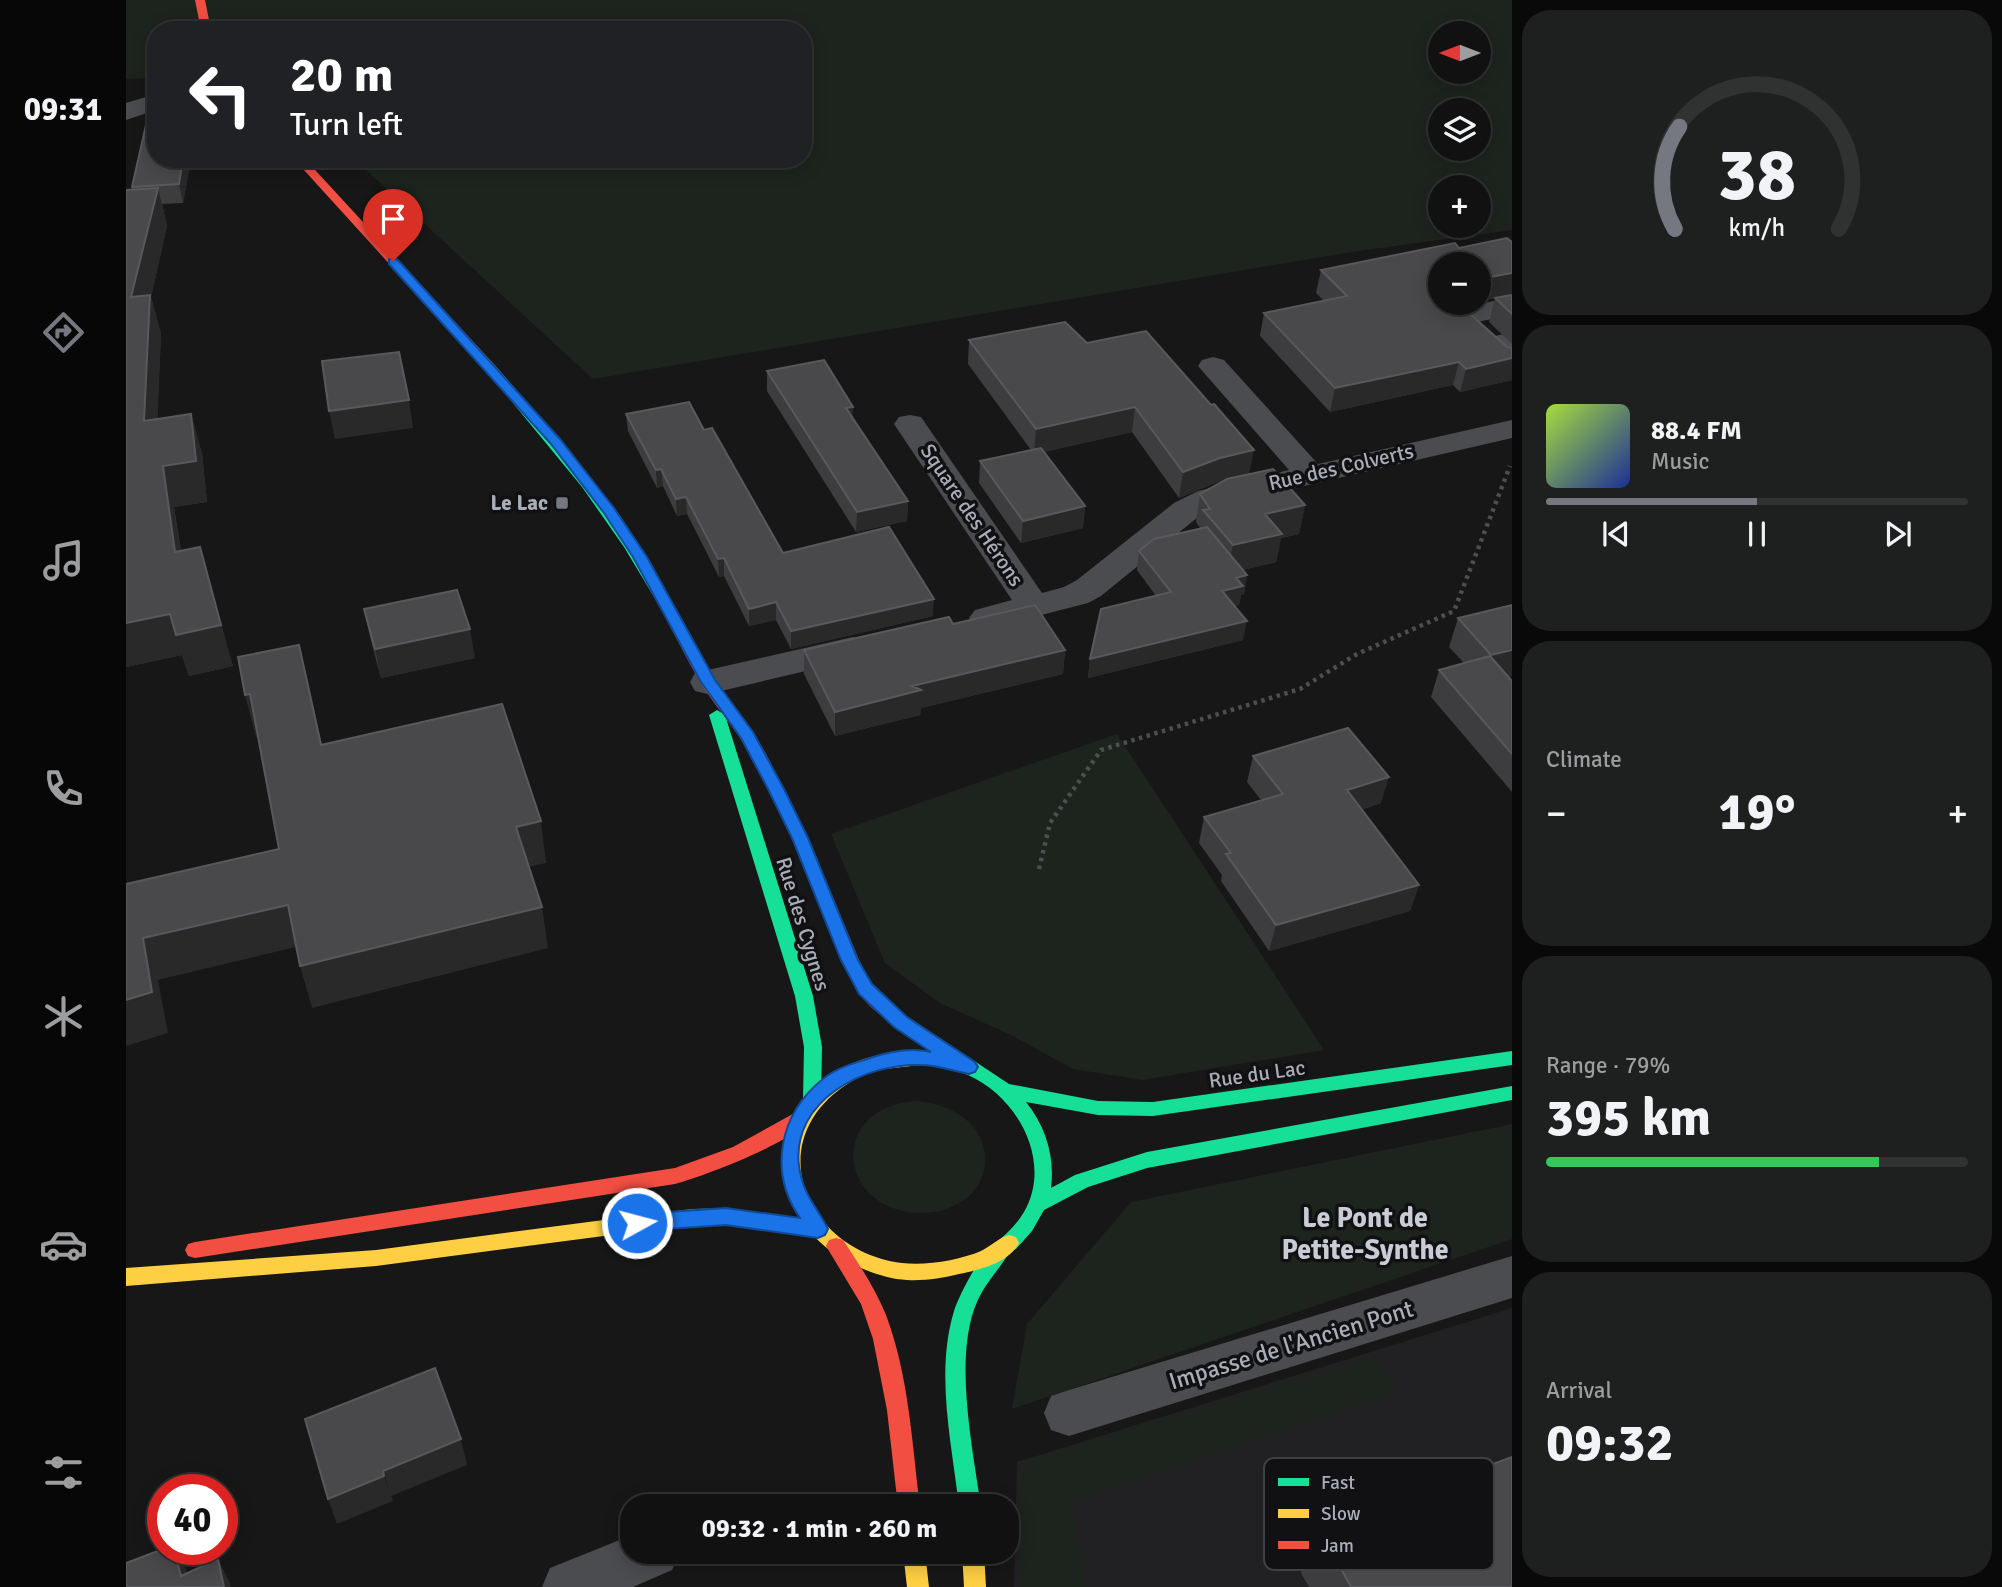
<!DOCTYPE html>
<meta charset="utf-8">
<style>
:root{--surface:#111;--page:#1e1f1f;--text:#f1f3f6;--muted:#9c9d9f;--line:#303131;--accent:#757880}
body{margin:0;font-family:Signika,sans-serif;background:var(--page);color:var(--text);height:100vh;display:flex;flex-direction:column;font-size:26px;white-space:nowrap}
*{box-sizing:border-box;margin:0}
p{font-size:23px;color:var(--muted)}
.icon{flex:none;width:38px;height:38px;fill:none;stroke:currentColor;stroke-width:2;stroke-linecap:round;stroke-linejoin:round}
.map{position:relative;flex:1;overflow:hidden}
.details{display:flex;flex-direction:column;gap:10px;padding:10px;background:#090909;width:490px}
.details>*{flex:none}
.guide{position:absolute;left:21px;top:21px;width:665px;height:147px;border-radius:28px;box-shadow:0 4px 18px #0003,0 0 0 2px var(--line);background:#202124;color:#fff;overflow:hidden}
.needle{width:46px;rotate:270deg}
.controls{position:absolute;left:1302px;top:21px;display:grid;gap:14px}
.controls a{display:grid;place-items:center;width:63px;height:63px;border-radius:50%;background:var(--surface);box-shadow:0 4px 18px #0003,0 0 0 2px var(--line);font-size:35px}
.speed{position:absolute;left:21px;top:1474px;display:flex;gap:14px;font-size:35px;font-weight:700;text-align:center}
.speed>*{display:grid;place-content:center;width:91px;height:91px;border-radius:50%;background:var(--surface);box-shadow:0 4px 18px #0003,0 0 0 2px var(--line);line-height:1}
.speed .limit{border:10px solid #d22;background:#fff;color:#111}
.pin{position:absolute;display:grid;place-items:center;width:60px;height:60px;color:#fff;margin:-72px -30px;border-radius:50% 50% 50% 0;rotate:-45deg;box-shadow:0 0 7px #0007}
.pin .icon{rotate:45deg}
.me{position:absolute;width:77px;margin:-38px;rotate:83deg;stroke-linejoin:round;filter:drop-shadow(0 0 5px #0008)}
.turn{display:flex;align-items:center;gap:24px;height:147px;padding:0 28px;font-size:32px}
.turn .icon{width:91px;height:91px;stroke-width:2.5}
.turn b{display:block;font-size:49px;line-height:60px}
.big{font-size:52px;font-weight:700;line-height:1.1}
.details .card{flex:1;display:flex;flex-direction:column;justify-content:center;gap:10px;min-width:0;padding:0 24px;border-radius:28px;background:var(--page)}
.details .dial{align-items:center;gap:0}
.dial svg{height:182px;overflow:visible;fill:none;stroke:var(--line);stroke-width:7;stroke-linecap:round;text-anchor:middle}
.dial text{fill:var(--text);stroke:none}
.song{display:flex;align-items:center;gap:21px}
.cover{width:84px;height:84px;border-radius:10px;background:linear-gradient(135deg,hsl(80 70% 55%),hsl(230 70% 35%))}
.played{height:7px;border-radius:4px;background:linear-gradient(90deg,var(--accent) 50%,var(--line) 50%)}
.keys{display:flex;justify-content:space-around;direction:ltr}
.heat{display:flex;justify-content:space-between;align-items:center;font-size:38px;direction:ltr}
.charge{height:10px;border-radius:5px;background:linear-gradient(90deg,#34c759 79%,var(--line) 0)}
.trip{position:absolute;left:494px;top:1494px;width:399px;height:70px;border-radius:28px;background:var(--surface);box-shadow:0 4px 18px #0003,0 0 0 2px var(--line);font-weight:700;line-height:70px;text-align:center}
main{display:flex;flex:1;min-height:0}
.dock{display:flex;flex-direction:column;width:126px;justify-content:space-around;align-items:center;background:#070707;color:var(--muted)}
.dock .icon{width:49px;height:49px}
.dock .active{color:var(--accent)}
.dock b{font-size:32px;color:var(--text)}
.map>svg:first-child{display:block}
.built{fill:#212123}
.green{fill:#1d241e;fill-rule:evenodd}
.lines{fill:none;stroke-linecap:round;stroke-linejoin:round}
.path{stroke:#4d4e52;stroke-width:4.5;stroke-dasharray:3.5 4.5;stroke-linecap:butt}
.street{fill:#4b4c50;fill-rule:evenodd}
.fast{fill:#16e098;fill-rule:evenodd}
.slow{fill:#ffcf43;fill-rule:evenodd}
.jam{fill:#f24e42;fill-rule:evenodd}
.wall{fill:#3d3d3f}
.shaded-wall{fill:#29292a}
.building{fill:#49494c;stroke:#58595d;stroke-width:2}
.route{fill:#1a73e8;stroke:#114b97;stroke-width:2}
.poi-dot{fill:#757880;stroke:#111113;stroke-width:2.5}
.labels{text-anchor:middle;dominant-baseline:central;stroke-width:7;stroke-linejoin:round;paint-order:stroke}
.street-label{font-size:21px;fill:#a8adb8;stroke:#111113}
.poi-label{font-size:21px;font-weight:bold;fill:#a8adb8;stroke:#111113;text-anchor:end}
.near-street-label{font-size:24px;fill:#a8adb8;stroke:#111113}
.near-neighbourhood-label{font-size:28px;font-weight:bold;fill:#c9ccd4;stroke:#111113}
.key{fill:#111113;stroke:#3e4045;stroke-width:2}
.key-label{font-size:19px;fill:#a8adb8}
</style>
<main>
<nav class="dock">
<b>09:31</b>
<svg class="icon active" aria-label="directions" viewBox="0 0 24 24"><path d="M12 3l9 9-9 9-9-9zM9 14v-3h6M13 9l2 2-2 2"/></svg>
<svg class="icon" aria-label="music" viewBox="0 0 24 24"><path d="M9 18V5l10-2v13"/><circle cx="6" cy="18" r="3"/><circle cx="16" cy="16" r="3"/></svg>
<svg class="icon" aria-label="phone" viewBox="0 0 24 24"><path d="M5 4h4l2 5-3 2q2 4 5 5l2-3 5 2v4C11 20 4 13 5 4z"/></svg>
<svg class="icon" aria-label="climate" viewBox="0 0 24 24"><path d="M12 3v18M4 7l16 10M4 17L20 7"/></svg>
<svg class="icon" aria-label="car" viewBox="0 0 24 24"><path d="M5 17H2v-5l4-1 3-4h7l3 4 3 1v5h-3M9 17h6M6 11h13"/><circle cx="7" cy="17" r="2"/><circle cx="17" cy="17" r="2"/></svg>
<svg class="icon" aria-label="filters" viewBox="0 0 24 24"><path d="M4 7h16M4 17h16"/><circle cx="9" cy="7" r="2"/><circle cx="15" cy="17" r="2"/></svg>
</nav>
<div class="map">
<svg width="1386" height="1587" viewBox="0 0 1386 1587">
<rect width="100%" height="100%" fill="#171717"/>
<path class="built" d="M1386,1308V1587H888L891,1462Z"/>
<path class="green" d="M0,0H1386V230L1225,252L467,379L228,159H677V30H30V78L0,79ZM1314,33H1353V72H1314ZM1314,110H1353V149H1314ZM1314,187H1353V226H1314Z
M991,734L1198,1050L1016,1080L947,1069L885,1035L814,1003L759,963L705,834Z
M788,1101C819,1103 850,1116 858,1149C862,1166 856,1185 842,1197C828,1208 810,1214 792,1213C711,1209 702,1109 788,1101Z
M1386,1124V1239L886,1409L901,1324L1005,1202Z
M1251,1356L1270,1392L945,1501L959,1587H895L891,1462Z"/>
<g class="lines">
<path class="path" d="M913,869L924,823L975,750L1174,689L1231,654L1328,611L1384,466"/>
<path class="street" d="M30,94V110L0,120V103Z
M1386,297V315L1336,325L1326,322L1321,316L1326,310Z
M1386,332V350L1368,354L1357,351L1353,345L1357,339Z
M1087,357L1098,360L1192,464L1386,420V438L1095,505L1072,517L975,596L962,603L861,629L849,626L843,618L849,610L886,600L768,424L773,417L784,415L795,417L916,593L938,587L951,580L1048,503L1072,491L1163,470L1072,366L1076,360Z
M727,637L740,641L745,649L740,657L582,694L569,691L564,682L569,673L582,670Z
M1386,1256V1298L943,1436L925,1430L918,1413L925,1396L943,1390Z
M506,1535V1552H554L546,1570L507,1587H416L424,1568Z"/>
<path class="fast" d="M361,360L365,361C436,440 499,522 552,614L550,617H540L498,547L456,487L355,364Z
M591,710L599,715L687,996L696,1047L695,1100L692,1105L686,1107L680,1105L677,1100L678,1047L669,996L583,715Z
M761,1003L883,1084L972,1101L1027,1102L1386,1051V1065L1027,1116L972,1115L900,1102C920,1127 929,1157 925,1188L949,1175L1021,1152L1386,1086V1100L1021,1168L962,1187L918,1210L906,1231L890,1249L884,1251C874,1269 859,1283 851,1302C827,1356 847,1449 855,1507H833C826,1443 809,1374 828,1311C833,1295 856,1251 869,1243C879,1236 891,1224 898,1212C927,1162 892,1097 842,1075C826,1068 807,1068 791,1062L788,1057L791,1052L797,1050L806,1052C789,1040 763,1029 752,1010L755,1005Z
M600,1208L692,1221L699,1223L702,1229L699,1235L692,1237L600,1224L566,1225L493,1234L486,1232L483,1226L486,1220L493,1218L566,1209Z"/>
<path class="slow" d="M797,1050L803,1052L806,1057L803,1062C775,1071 756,1063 726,1081C631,1138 679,1251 776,1263C800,1266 834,1260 855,1251C865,1246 873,1238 883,1235L890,1237L893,1243C883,1263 853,1270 833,1274C817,1278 798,1281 781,1280C760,1279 738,1270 720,1261C649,1220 632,1137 697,1081C726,1057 761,1052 797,1050Z
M493,1218L500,1220L503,1226L500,1232L493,1234L250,1266L0,1286V1268L250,1250Z
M777,1552H799L803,1587H781Z
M836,1552H858L860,1587H838Z"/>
<path class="jam" d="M69,0H79L85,30H75Z
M168,159H179L365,361V367H357Z
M545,609L550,611L588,680L639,752L682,838L733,960L745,984L770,1010L767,1015C735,1025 701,925 692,901C672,852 651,802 625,755C611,730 591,709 576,685C562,662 550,637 538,614Z
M674,1110L680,1113L683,1118C672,1141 576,1177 549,1184L69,1258L62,1256L59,1250L62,1244L69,1242L549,1168L607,1147Z
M710,1238L717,1240C733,1264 749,1288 760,1315C783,1376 786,1443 794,1507H772L761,1410L747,1339L735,1304L700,1246L703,1240Z"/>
</g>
<path class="wall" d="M65,159L57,203L36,204L41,226L25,297L35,334L31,419L65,414L76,454L81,502L48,507L55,551L107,666L63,676L56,655L0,667V190H6V187Z
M1386,242V344L1363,322L1369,298L1376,297L1353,301V264H1314V303L1381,347L1386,348V380L1334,392L1327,385L1204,412L1134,336L1138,313L1198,301L1190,293L1195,270L1333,248Z
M843,340L961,343L1124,474L1179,505L1173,534L1155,538L1150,562L1117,570L1121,575L1118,594L1115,595L1113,605L1109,606L1117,640L962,678L964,659L1030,596L1011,570L1013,551L1074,528L1070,522L1074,494L1097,481L1089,483L1053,498L1006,432L918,452L959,506L957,528L895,543L853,483L854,461L905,450L842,364Z
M641,371L727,407V418L782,501L781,521L730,532L641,391Z
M500,414L578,430L657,553L807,616L665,649L650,620L623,626L598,576L593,577L561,514L551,516L537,486L531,488L502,431Z
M238,609L349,658L255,678L244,637Z
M1332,618L1386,676L1382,677L1386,681V792L1305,697L1313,670L1338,663L1323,647Z
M827,624L939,650L937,674L795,708L794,715L709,736L678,674V650Z
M1127,756L1255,803L1235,810L1293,885L1284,911L1143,951L1095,881L1096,875L1073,843L1078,817L1135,800L1121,782Z
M1193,1528L1386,1587H1183L1175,1573Z"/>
<path class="shaded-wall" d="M57,159H65L57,203L53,184Z
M32,188L41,226L25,297L35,334L30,461L18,421L5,297Z
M1386,273V295L1353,301V279Z
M1386,358V380L1334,392L1340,369Z
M1333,362L1327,385L1204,412L1209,388Z
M283,400L287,428L209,439L203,411Z
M727,407V426L720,408Z
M1009,407L1006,432L908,454L910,429Z
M65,414L76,454L81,502L48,507L61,593L49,552L37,466Z
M1128,450L1123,475L1089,483L1053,498L1057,472L1094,458Z
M535,469L537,486L531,488L530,470Z
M560,497L561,514L551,516L550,499Z
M782,501L781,521L730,532L731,512Z
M1179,505L1173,534L1155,538L1150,562L1101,574L1107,545L1139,514Z
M959,506L957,528L895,543L897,521Z
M74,547L107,666L63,676L56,655L0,667V623L44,614Z
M598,558V576L593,577L592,559Z
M1121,575L1118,594L1115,595L1113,605L1093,610L1096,591L1110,578Z
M808,599L807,616L665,649V631Z
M650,602V620L623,626V609Z
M1121,621L1117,640L962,678L964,659Z
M344,629L349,658L255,678L249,649Z
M173,645L183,686L205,786L195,745Z
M939,650L937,674L795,708L794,715L709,736V712L786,686Z
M1386,650V676L1356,684L1365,655Z
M124,694L135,736L130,737L119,695Z
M1263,777L1255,803L1213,817L1221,790Z
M415,821L420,863L397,868L390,827Z
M1293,885L1284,911L1143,951L1150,925Z
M162,905L174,946L32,980L42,1033L0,1046V1000L17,938Z
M416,907L422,948L186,1008L174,966Z
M335,1439L341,1465L265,1496L257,1471Z
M258,1476L267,1501L211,1524L202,1499Z
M48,1549H49L60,1569L64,1587L55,1576Z
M92,1559L104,1583L105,1587H98Z"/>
<path class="building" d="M22,116H30V159H57L53,184L6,187Z
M32,188L5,297L24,295L18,421L65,414L70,461L37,466L49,552L74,547L95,625L50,635L44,614L0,623V190Z
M1381,238L1386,242V273L1353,279V264H1314V275L1311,278L1314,286V303H1332L1381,347L1386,348V358L1340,369L1333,362L1209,388L1138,313L1221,296L1195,270L1329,243L1333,248Z
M1386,295V314L1369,298Z
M939,322L961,343L1020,331L1085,405L1088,404L1128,450L1094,458L1057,472L1009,407L910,429L843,340Z
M273,352L283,400L203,411L196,361Z
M698,360L727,407L720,408L782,501L731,512L641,371Z
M563,402L578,430L586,428L657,553L763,527L808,599L665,631L650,602L623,609L598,558L592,559L560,497L550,499L535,469L530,470L500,414Z
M915,448L959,506L897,521L854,461Z
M1147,469L1179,505L1139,514L1156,534L1107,545L1077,510L1084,509L1074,494L1101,479Z
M1081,527L1121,575L1110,578L1117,586L1096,591L1121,621L964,659L975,609L1045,592L1013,551L1028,539Z
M331,590L344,629L249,649L238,609Z
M909,605L939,650L786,686L795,690L709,712L678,650L823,617L827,624Z
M1386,605V650L1365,655L1332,618Z
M173,645L195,745L376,704L415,821L390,827L416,907L174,966L162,905L17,938L26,992L0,1000V884L153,849L124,694L119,695L112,657Z
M1364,656L1386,681V754L1313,670Z
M1222,728L1263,777L1221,790L1293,885L1150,925L1100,854L1105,853L1078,817L1157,794L1127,756Z
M309,1368L335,1439L257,1471L258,1476L202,1499L179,1419Z
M1386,1457V1587H1225L1193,1528Z
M37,1549H48L55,1576L92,1559L98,1587H0V1563Z"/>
<path class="route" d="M263,259H271L434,439L488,508L521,557L589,680L627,732L658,789L682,838L732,960L746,984L781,1017L849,1062L852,1067L849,1072L843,1074C827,1071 810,1065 795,1065C739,1063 665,1100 673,1166C677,1195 690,1205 702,1229L699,1235L692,1238L600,1225L511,1231L504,1229L501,1223L504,1217L511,1214L600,1208L674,1218C642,1172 653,1114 697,1079C710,1068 726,1064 741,1059C761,1052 784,1047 805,1052L768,1027L733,994L715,960L666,838L642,789L615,738L575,682L507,557L478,513L425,444L263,264Z"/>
<rect class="poi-dot" x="429" y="496" width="14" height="14" rx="3.5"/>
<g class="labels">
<g class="street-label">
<text transform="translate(1215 467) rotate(-13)">Rue des Colverts</text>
<text transform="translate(846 515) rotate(56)">Square des Hérons</text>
<text transform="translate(677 924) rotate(73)">Rue des Cygnes</text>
<text transform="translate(1131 1074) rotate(-8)">Rue du Lac</text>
</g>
<g class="poi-label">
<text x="422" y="503">Le Lac</text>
</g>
<g class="near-street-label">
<text transform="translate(1165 1345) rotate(-17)">Impasse de l'Ancien Pont</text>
</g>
<g class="near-neighbourhood-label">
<text x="1239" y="1218">Le Pont de<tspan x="1239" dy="32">Petite-Synthe</tspan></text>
</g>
</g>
<rect x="1138" y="1458" width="230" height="112" rx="10" class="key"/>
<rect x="1152" y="1478" width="31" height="8" fill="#16e098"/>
<rect x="1152" y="1509" width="31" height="9" fill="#ffcf43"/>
<rect x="1152" y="1541" width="31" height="8" fill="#f24e42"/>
<g class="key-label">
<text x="1195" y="1489">Fast</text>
<text x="1195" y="1520">Slow</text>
<text x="1195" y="1552">Jam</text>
</g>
</svg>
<div class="controls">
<a><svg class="needle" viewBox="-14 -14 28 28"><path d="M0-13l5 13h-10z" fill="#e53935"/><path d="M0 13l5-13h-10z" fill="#9c9d9f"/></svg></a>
<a><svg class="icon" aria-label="layers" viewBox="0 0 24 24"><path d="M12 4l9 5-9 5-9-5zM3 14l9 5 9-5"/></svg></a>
<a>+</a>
<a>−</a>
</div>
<div class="speed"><div class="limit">40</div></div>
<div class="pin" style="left:267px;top:261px;background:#d93025"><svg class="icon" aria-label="arrive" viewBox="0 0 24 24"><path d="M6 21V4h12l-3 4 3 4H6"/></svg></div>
<svg class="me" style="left:511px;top:1223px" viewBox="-20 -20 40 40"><circle r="17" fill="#1a73e8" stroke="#fff" stroke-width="3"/><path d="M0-11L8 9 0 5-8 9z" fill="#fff"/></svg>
<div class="trip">09:32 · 1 min · 260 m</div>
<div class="guide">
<div class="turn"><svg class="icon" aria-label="left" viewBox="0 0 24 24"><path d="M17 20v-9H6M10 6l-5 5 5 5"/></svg><div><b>20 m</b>Turn left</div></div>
</div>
</div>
<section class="details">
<div class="card dial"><svg viewBox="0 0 100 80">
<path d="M14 69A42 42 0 1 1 86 69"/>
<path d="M14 69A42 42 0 0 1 16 24" stroke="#757880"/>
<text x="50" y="56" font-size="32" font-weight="700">38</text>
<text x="50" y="72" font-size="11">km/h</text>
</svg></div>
<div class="card">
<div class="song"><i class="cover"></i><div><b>88.4 FM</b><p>Music</p></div></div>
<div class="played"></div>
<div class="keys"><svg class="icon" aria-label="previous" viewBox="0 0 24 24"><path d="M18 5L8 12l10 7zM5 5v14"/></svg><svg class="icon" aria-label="pause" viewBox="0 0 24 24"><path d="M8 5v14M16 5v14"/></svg><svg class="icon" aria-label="next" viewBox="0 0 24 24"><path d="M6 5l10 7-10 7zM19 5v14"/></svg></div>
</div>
<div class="card"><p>Climate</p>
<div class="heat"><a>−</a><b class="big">19°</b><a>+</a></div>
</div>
<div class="card"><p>Range · 79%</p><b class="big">395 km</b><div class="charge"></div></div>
<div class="card"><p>Arrival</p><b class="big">09:32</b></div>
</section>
</main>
